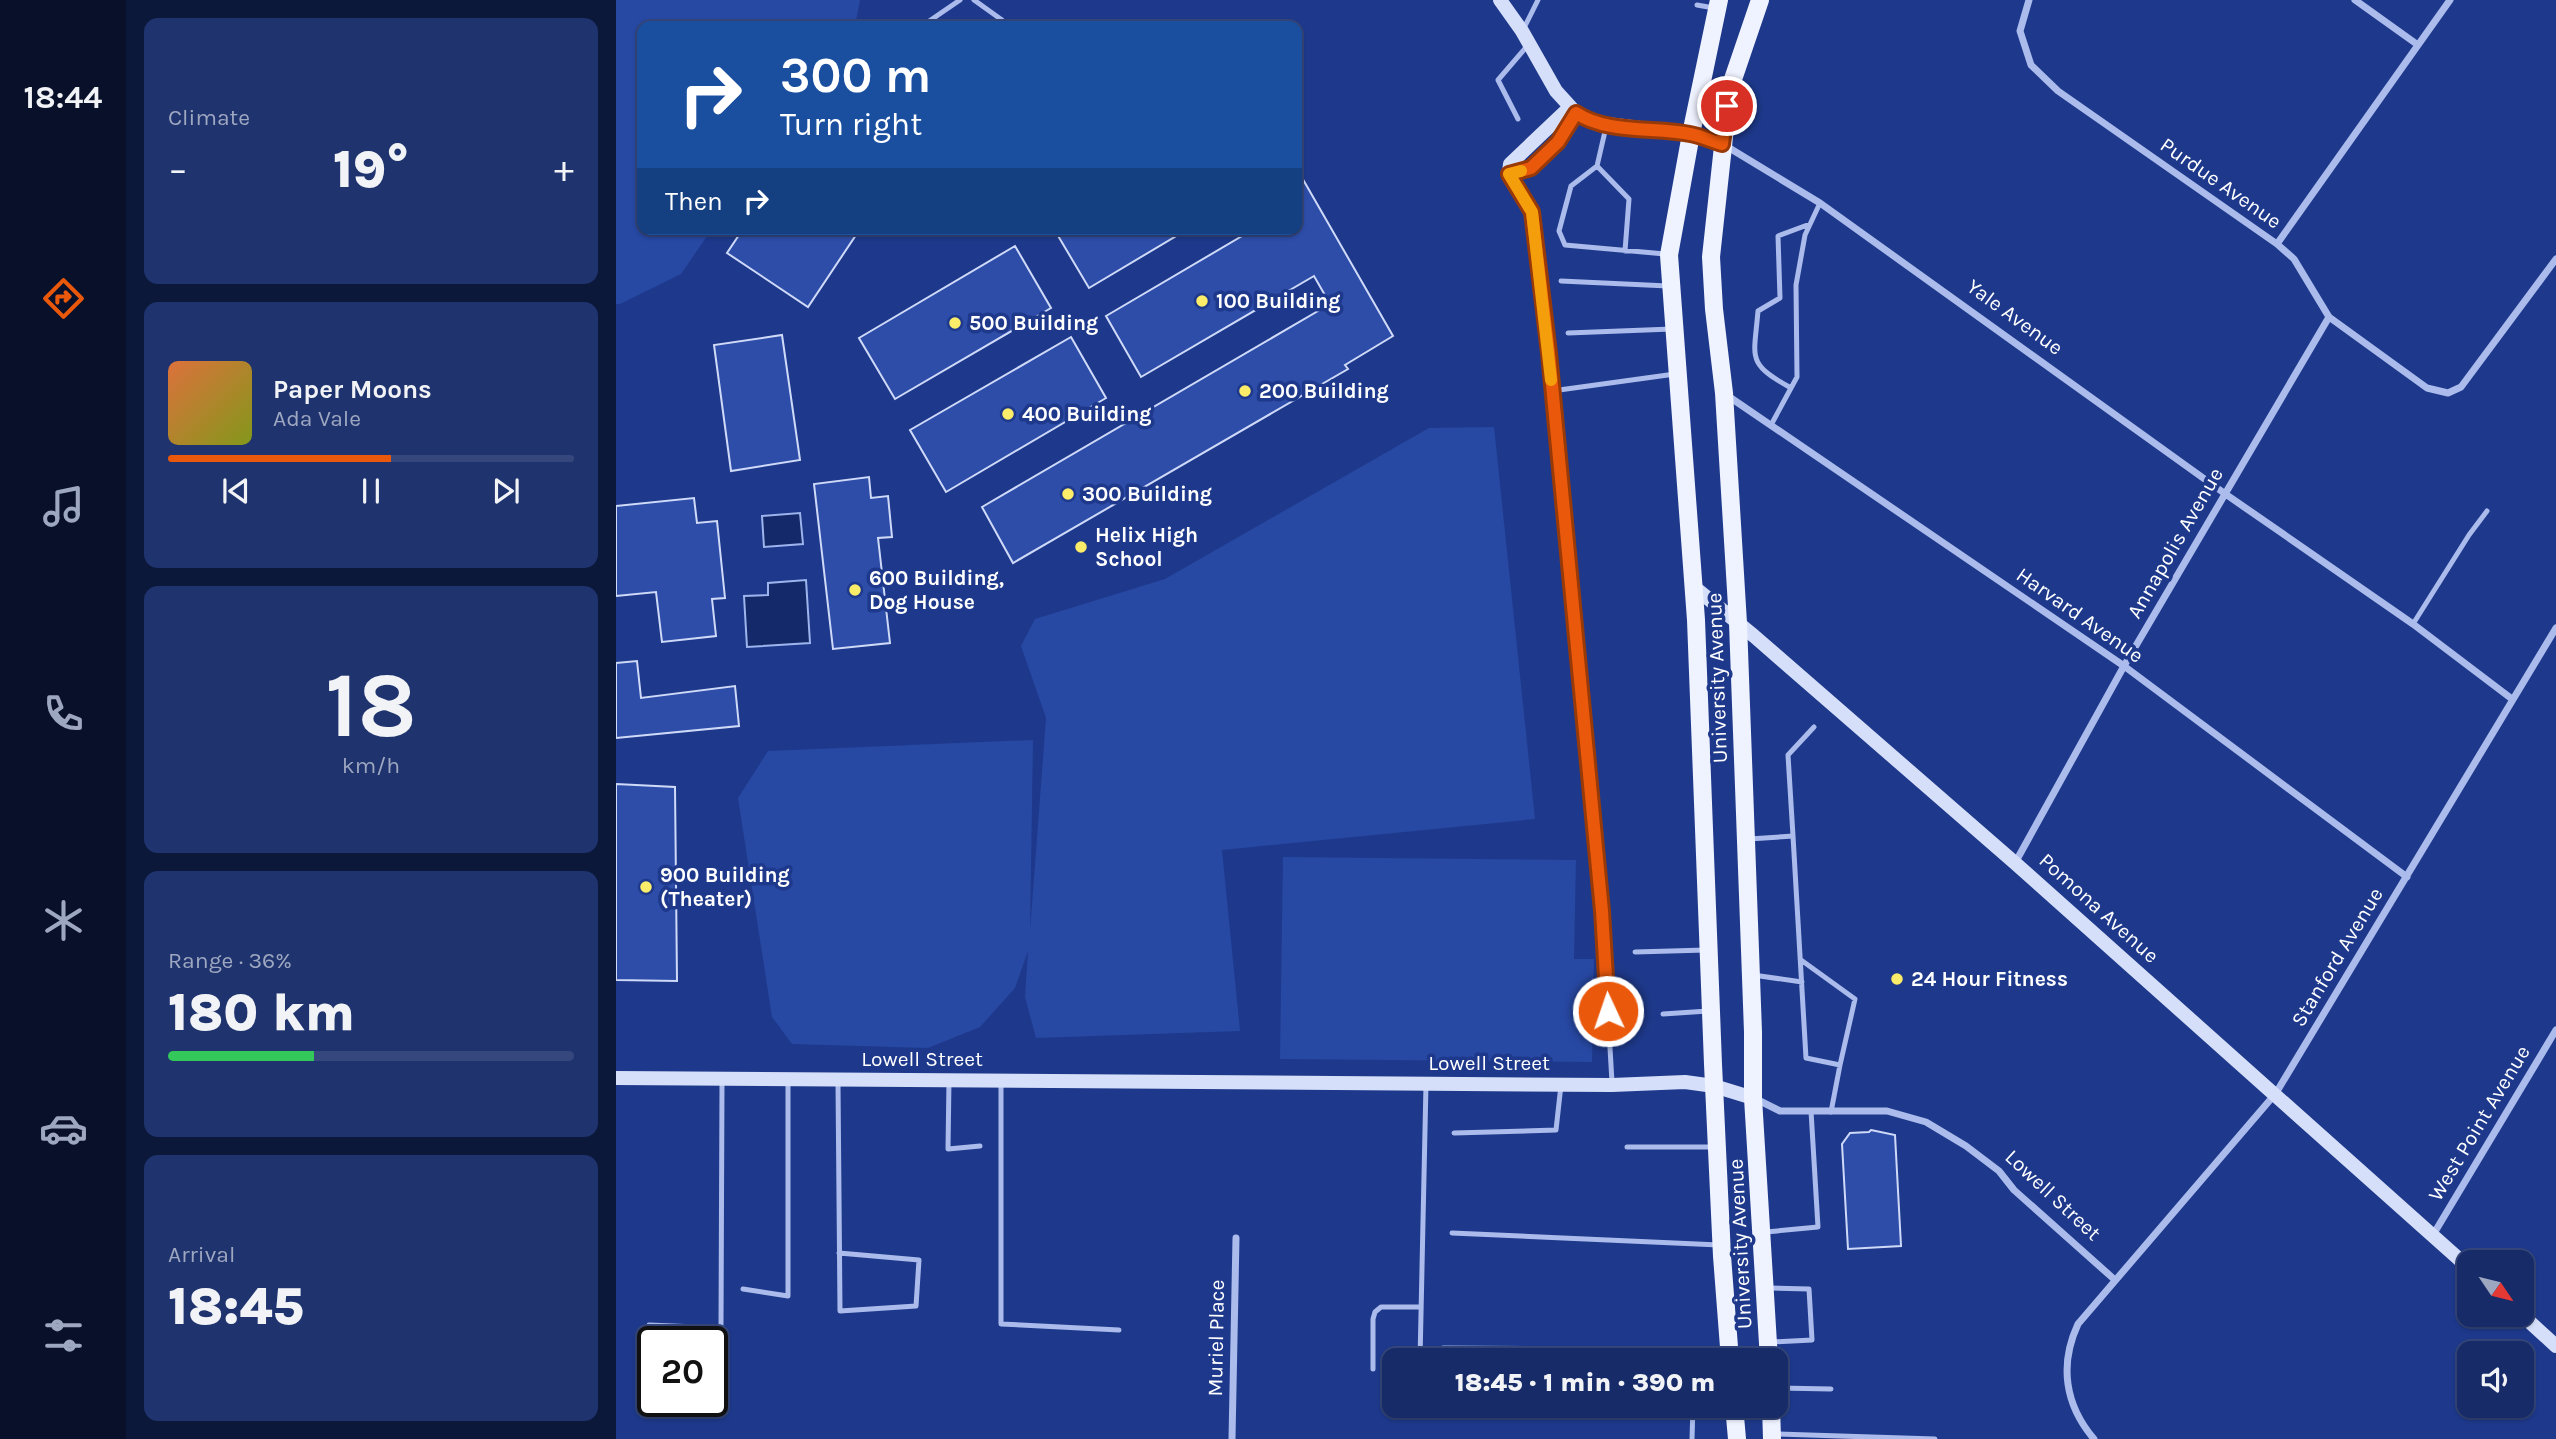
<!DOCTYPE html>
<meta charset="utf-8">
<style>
:root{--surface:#162b68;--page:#1f336e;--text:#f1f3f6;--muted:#9ea7c0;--line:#35477c;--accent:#ea580c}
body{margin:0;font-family:Karla,sans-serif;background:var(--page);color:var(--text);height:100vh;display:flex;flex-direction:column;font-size:26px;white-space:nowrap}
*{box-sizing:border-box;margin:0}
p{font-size:23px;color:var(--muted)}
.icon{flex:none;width:38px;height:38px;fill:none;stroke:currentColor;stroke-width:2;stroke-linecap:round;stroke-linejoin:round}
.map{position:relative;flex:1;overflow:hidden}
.sheet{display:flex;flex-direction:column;gap:18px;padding:18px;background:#0c1839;width:490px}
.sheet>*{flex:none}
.guide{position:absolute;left:21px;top:21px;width:665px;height:214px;border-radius:14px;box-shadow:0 2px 5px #0004,0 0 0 2px var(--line);background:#1a4fa0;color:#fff;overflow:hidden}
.needle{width:46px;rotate:125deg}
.fabs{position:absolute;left:1841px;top:1250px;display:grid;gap:14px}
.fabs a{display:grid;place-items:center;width:77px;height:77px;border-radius:14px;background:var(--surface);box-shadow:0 2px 5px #0004,0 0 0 2px var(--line);font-size:35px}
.speed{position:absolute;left:21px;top:1326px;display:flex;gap:14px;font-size:35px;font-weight:700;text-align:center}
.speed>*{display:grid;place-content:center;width:91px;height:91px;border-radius:50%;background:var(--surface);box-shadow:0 2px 5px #0004,0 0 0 2px var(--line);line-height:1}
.speed .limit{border:4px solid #111;border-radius:10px;background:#fff;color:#111}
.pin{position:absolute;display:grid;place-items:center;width:60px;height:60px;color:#fff;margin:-30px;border:4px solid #fff;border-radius:50%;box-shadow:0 2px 7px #0007}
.me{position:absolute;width:77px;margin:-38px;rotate:357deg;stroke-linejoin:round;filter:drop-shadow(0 0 5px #0008)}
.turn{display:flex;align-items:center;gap:24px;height:147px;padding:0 28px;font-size:32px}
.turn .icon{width:91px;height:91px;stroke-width:2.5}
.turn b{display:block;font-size:49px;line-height:60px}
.then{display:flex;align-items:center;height:66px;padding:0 28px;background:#0003;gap:14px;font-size:26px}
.big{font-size:52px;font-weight:800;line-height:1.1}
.sheet .tile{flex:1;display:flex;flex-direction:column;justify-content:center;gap:10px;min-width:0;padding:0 24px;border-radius:14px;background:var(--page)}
.sheet .dial{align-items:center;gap:0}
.dial b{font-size:91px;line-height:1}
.song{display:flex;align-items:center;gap:21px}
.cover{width:84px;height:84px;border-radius:10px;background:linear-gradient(135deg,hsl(20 70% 55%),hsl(70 70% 35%))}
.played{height:7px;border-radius:4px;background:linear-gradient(90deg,var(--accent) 55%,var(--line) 55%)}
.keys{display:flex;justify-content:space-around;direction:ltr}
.heat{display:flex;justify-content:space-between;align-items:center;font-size:38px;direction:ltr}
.charge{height:10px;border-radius:5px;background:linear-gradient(90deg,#34c759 36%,var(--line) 0)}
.trip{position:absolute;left:766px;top:1348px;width:406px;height:70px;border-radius:14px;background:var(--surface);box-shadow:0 2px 5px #0004,0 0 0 2px var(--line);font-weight:800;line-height:70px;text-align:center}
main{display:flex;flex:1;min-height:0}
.tab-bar{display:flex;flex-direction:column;width:126px;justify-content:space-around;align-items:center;background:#09112a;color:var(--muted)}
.tab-bar .icon{width:49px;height:49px}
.tab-bar .current{color:var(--accent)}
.tab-bar b{font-size:32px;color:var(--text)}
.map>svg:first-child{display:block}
.green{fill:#2748a3}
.water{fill:#142969;stroke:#9db4ed;stroke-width:2}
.building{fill:#2d4da8;stroke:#cfdaf9;stroke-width:2}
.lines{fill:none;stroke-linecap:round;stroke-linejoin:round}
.lane{stroke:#aabbec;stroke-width:5}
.street{stroke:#aabbec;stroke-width:7}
.secondary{stroke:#d6dff9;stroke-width:14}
.primary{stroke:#eff2ff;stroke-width:18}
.route-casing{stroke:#983908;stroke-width:18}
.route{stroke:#ea580c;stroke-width:12}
.slow{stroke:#f59e0b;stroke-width:12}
.poi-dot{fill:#fbec69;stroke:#1e398b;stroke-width:2.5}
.labels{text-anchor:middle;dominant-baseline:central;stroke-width:7;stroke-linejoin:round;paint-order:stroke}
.street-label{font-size:21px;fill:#fff;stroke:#1e398b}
.poi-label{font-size:21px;font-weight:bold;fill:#fff;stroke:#1e398b;text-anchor:start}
</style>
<main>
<nav class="tab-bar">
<b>18:44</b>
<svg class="icon current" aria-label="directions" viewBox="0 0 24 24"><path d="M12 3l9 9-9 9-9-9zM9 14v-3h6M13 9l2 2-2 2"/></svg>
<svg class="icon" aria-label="music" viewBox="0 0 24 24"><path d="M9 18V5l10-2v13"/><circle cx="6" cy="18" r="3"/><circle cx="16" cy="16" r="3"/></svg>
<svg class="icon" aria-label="phone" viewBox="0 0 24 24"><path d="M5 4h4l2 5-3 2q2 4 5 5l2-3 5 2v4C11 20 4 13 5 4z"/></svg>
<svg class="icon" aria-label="climate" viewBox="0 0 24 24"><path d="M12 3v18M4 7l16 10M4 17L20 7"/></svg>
<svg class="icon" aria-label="car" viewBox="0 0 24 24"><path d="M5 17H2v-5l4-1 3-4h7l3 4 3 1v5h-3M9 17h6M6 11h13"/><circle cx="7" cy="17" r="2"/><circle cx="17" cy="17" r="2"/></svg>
<svg class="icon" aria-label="filters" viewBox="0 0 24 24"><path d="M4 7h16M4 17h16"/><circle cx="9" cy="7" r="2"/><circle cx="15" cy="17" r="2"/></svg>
</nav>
<section class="sheet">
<div class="tile"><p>Climate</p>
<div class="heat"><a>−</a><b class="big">19°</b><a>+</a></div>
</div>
<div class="tile">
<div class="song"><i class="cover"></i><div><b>Paper Moons</b><p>Ada Vale</p></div></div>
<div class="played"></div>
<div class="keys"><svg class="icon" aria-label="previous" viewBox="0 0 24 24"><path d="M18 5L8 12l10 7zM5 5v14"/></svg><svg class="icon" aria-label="pause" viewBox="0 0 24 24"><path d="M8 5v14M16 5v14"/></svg><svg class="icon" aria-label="next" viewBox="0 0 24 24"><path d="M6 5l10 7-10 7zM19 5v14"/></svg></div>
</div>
<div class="tile dial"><b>18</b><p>km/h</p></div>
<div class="tile"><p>Range · 36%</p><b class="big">180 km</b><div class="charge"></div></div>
<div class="tile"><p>Arrival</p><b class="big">18:45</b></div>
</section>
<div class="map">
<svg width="1940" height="1439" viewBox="0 0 1940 1439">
<rect width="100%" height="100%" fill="#1e398b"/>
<path class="green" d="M0,0H244L239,26H26V229H96L65,274L4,304H0Z
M878,427L919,819L606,850L624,1031L420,1038L409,997L412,951L399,988L364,1027L312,1048L176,1044L156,1017L122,798L152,751L417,740L414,931L430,718L405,646L419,619L549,579L813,428Z
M667,857L960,860L958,959H978L976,1062L664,1059Z"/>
<path class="water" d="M184,513L187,544L148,547L146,516Z
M190,580L194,643L131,647L128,596L152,595V583Z"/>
<path class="building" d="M681,169L777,336L729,365L732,369L397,563L366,507L714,304L698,276L525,377L490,316L638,229H681Z
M127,229H244L192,307L111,253Z
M438,229H572L473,288Z
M399,246L435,308L279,399L243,338Z
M166,335L184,460L115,471L98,345Z
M455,337L490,398L330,492L294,430Z
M253,477L255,498L272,496L276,537L262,538L274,643L217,649L198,484Z
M78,498L81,523L101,521L109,598L96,599L100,636L46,642L40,592L0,596V506Z
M21,661L25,698L119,686L123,726L0,738V663Z
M0,784L59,787L61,981L0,980Z
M1255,1130L1279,1135L1285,1246L1232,1249L1226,1144L1234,1133L1253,1132Z"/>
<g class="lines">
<path class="lane" d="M358,0L386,20
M1081,5L1098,8
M306,26L344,0
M908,28L922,0
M902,119L882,80L912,45
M990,127L981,166L955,186L943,231L949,245L1049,254
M981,166L1013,199L1009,251
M894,174L916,211L933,353L986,911L996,1082
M945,281L1052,286
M952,333L1056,329
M1175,388C1130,363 1138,359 1142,311L1164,298L1162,236L1194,224
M936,391L1059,374
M1155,425L1181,377L1180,285L1189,235L1204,203
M1797,624L1853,535L1871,511
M1177,836L1190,1058L1224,1065L1239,999L1185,960
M1133,839L1177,836L1172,755L1198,727
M1019,952L1090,950
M1137,975L1186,982
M1047,1014L1092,1011
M333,1080L332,1149L364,1146
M385,1081V1324L503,1330
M222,1083L224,1311L300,1306L303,1260L223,1253
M1215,1112L1224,1065
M838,1133L940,1130L945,1085
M1011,1147H1098
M1150,1232L1202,1227L1195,1111
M836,1233L1103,1245
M1153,1288L1193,1289L1196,1340L1155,1342
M127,1289L172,1296V1082
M33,1325L105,1328L106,1082
M827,1348L967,1349L986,1360
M804,1360L810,1084
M757,1369V1319L759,1312L765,1307H805
M1160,1388L1215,1389
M1160,1434L1319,1439
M1076,1439L1077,1405"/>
<path class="street" d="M1413,0L1404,31L1415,65L1442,91L1661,244L1678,259L1713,317L1811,388L1832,393L1845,387L1940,259
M1739,0L1802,45
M1110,146L1204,203L1608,493L1797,624L1896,699
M1661,244L1834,0
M1112,396L1508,666L1791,877
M1399,863L1508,666L1713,317
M1138,1098L1164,1111H1271L1310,1122L1350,1146L1383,1171L1398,1190L1499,1280
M1817,1235L1940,1030
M616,1439L620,1238
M1478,1439C1449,1405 1443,1365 1462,1324L1660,1093L1940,628"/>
<path class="secondary" d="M884,0L906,31L940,91L960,113L969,119L991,124L1075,134L1106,144
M954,107L894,164L893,174L914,168L942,142L960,113
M1078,587L1138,636L1399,863L1853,1268
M0,1078L996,1085L1069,1082L1098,1086L1137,1098
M1905,1314L1940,1346"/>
<path class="primary" d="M1103,0L1075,134L1053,255L1080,620L1097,1064L1106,1256L1114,1360
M1144,0L1113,91L1095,257L1098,309L1108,393L1122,623L1137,1032V1098L1153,1360
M1118,1405L1121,1439
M1155,1405L1156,1439"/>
</g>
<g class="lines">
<defs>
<path id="route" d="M992,1011L986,911L933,353L916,212L893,174L915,168L942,142L960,113C992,134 1038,127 1074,134C1085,136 1096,141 1106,144L1111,106"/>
</defs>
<use href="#route" class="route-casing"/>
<use href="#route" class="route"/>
<path class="slow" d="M905,171L893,174L916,212L935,380"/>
</g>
<g class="poi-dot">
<circle cx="586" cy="301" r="7"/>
<circle cx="339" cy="323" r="7"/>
<circle cx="629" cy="391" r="7"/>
<circle cx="392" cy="414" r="7"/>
<circle cx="452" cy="494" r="7"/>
<circle cx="465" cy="547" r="7"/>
<circle cx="239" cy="590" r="7"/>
<circle cx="30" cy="887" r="7"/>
<circle cx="1281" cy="979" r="7"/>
</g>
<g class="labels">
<g class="street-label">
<text transform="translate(1605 183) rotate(35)">Purdue Avenue</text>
<text transform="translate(1399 317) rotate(36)">Yale Avenue</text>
<text transform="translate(1559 543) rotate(-60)">Annapolis Avenue</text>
<text transform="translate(1464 615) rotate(35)">Harvard Avenue</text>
<text transform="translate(1101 678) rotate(-92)">University Avenue</text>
<text transform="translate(1483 908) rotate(42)">Pomona Avenue</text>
<text transform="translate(1721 957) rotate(-59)">Stanford Avenue</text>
<text x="306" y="1059">Lowell Street</text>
<text x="873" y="1063">Lowell Street</text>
<text transform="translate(1863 1123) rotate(-59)">West Point Avenue</text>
<text transform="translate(1437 1195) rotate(43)">Lowell Street</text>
<text transform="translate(1124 1244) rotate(-93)">University Avenue</text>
<text transform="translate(600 1338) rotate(-89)">Muriel Place</text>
</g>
<g class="poi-label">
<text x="600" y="301">100 Building</text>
<text x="353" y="323">500 Building</text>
<text x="643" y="391">200 Building</text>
<text x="406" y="414">400 Building</text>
<text x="466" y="494">300 Building</text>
<text x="479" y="535">Helix High<tspan x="479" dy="24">School</tspan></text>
<text x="253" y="578">600 Building,<tspan x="253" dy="24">Dog House</tspan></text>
<text x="44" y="875">900 Building<tspan x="44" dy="24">(Theater)</tspan></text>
<text x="1295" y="979">24 Hour Fitness</text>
</g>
</g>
</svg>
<div class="fabs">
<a><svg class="needle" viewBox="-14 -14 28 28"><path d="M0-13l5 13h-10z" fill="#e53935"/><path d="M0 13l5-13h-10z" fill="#9ea7c0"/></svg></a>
<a><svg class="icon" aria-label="sound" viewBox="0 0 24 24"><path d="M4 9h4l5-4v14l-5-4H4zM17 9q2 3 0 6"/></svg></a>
</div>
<div class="speed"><div class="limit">20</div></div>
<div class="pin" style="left:1111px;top:106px;background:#d93025"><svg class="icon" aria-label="arrive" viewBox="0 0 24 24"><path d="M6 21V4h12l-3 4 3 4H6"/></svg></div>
<svg class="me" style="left:992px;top:1011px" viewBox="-20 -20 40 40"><circle r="17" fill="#ea580c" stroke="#fff" stroke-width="3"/><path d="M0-11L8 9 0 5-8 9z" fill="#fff"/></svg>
<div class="trip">18:45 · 1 min · 390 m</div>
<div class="guide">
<div class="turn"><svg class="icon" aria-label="right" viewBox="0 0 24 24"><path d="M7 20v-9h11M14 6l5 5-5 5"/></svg><div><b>300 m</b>Turn right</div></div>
<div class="then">Then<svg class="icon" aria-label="right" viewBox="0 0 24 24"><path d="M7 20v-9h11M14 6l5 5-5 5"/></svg></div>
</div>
</div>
</main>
